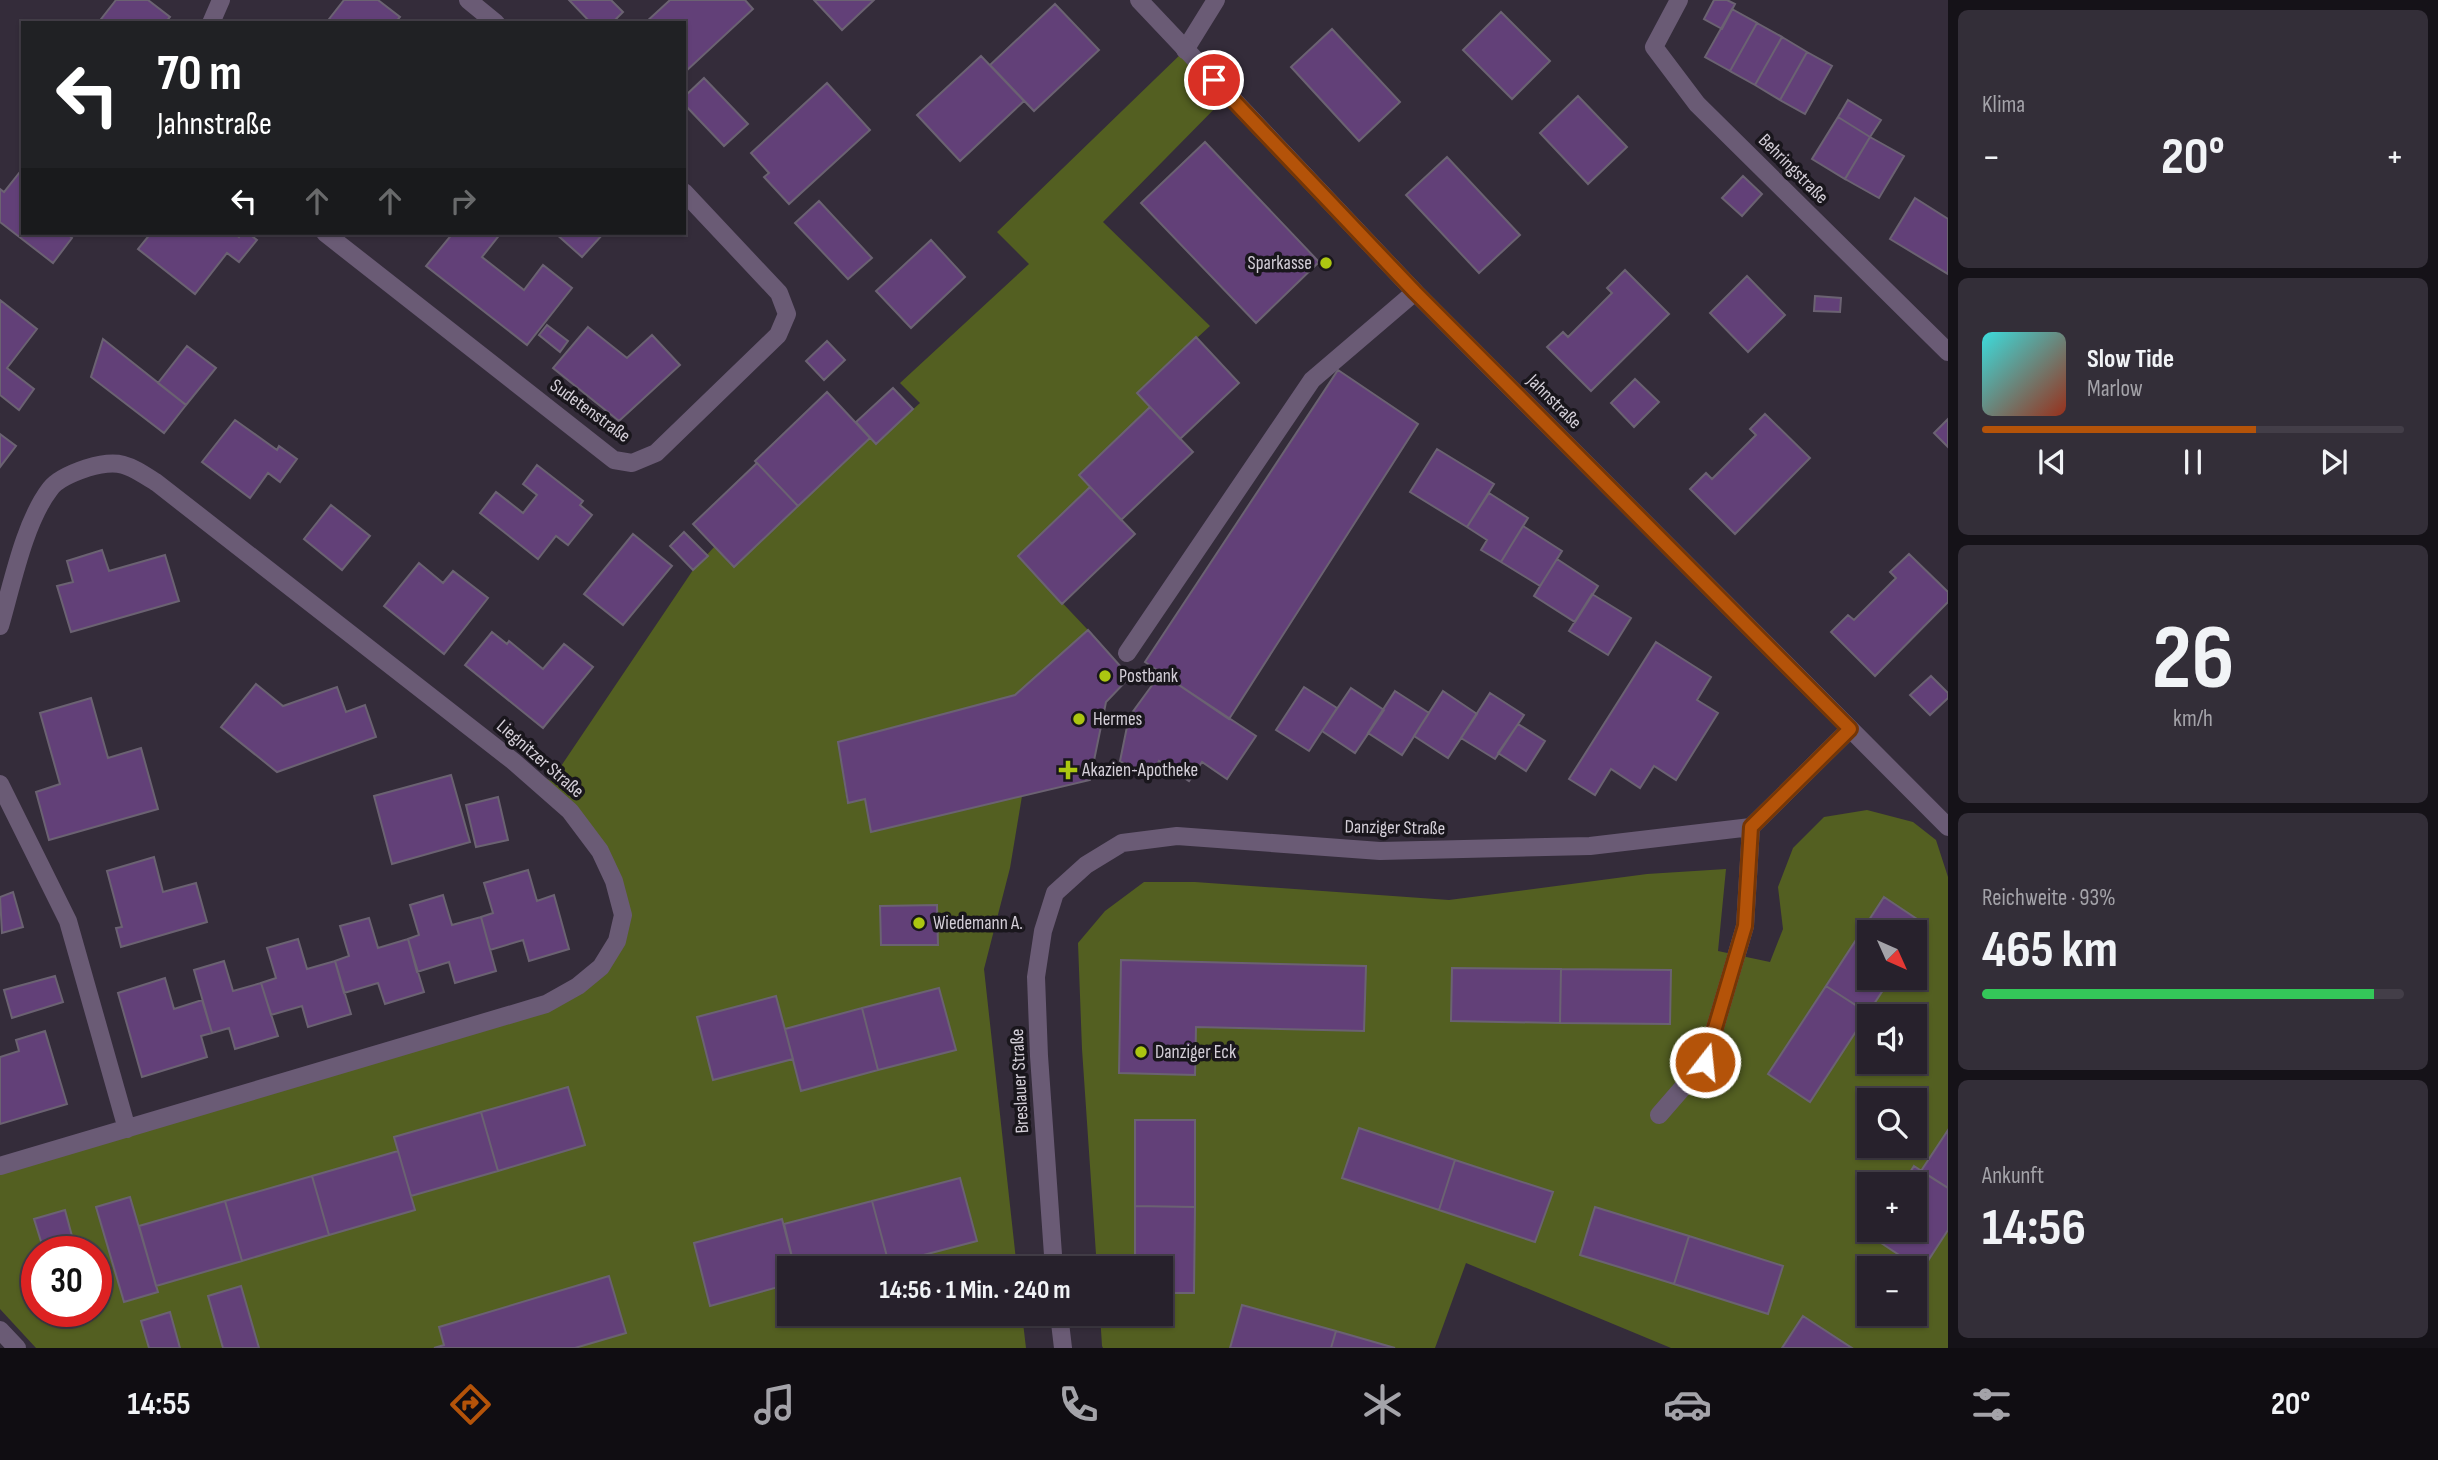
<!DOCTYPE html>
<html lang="de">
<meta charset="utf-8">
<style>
:root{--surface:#27212c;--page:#332e38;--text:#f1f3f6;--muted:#a4a3a9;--line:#433e48;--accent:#b45309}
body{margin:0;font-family:"Sofia Sans Condensed",sans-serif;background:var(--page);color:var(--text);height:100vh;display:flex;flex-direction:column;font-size:26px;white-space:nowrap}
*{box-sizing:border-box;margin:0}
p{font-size:23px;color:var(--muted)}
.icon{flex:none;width:38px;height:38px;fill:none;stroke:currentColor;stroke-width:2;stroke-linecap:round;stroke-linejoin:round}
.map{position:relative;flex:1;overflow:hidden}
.side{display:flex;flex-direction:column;gap:10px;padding:10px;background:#151218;width:490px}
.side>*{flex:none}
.guide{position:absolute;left:21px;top:21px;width:665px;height:214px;border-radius:0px;box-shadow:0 2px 5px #0004,0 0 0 2px var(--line);background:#202124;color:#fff;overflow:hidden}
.needle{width:46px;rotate:135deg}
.buttons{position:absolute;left:1857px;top:920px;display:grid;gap:14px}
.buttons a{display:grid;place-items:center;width:70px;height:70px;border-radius:0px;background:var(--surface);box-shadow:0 2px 5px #0004,0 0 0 2px var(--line);font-size:35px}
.speed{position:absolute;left:21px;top:1236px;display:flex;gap:14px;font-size:35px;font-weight:700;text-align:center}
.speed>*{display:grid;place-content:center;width:91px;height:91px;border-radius:50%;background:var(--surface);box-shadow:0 2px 5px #0004,0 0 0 2px var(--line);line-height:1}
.speed .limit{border:10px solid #d22;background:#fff;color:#111}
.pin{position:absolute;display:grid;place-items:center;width:60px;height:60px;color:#fff;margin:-30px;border:4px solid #fff;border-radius:50%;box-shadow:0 2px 7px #0007}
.me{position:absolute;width:77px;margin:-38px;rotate:16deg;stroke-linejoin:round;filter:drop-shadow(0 0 5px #0008)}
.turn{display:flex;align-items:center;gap:24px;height:147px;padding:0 21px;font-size:32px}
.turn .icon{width:91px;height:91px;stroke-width:2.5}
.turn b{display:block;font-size:49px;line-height:60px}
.lanes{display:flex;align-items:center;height:66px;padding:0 21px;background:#0003;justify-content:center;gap:35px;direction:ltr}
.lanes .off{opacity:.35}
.big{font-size:52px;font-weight:700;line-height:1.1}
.side .card{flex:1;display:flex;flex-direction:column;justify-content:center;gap:10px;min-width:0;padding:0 24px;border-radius:10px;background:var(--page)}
.side .dial{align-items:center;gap:0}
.dial b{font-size:91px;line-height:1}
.song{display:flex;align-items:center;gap:21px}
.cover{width:84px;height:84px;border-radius:10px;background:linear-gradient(135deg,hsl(180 70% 55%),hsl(10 70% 35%))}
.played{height:7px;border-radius:4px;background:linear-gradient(90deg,var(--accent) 65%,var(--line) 65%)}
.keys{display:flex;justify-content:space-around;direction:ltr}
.heat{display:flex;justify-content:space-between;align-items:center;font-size:38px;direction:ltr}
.charge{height:10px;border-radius:5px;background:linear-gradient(90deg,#34c759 93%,var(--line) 0)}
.trip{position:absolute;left:777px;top:1256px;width:396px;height:70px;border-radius:0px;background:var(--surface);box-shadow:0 2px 5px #0004,0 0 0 2px var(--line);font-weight:700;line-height:70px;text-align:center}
.dock{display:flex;height:112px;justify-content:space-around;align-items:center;background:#100d12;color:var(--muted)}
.dock .icon{width:49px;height:49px}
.dock .on{color:var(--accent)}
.dock b{font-size:32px;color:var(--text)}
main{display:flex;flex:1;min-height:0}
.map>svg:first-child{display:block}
.green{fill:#535f21;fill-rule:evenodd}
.building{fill:#624078;stroke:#6b6272;stroke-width:2}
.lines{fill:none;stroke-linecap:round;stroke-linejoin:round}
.service{stroke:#6a5b75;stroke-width:18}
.minor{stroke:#6a5b75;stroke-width:18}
.tertiary{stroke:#6a5b75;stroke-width:18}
.route-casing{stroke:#753606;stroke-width:18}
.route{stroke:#b45309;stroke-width:12}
.poi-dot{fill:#acc611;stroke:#19161c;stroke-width:2.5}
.labels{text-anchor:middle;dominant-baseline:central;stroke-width:7;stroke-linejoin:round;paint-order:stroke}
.street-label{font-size:19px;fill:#d4cfd8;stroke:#19161c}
.poi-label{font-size:19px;fill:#d4cfd8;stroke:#19161c;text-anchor:start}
</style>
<main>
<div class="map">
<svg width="1948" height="1348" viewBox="0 0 1948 1348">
<rect width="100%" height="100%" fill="#342c3a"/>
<path class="green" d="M1185,50L1228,95L1103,222L1210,326L1137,393L1150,407L1079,475L1090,487L1018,556L1088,630L1015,695L838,742L847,802L865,799L871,832L1022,796L1010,868L984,969L1017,1269H789V1314H1022L1026,1348H36L0,1309V1170L546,1004L601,967L623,915L600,851L513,761L551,781L693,570L715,546L734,567L870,438L876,443L920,403L900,383L1029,264L997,232ZM37,1251H96V1311H37Z
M1867,810L1913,822L1936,840L1948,877V1348H1671L1466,1263L1435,1348H1103L1102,1346L1100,1314H1160V1269H1097L1082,1049L1078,943L1105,911L1144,882H1195L1449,900L1647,874L1726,869L1718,951L1770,962L1783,929L1778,887L1793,848L1824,817ZM1869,933H1914V978H1869ZM1869,1017H1914V1062H1869ZM1869,1101H1914V1146H1869ZM1869,1185H1914V1230H1869ZM1869,1269H1914V1314H1869Z"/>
<path class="building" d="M116,0H148L170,17L165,23H98Z
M344,0H378L400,17L395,23H326Z
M569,0H611L623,12L612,23H591Z
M670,0H745L753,9L684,73V23H645Z
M814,0H874L842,30Z
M1714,0H1727L1735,4L1722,29L1704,19Z
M1055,4L1099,50L1034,111L990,65Z
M1732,9L1757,23L1730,71L1705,57Z
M1501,12L1550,61L1512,99L1463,50Z
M1757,23L1782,37L1755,85L1730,71Z
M1332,29L1400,102L1359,141L1291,67Z
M1782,37L1807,52L1780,100L1755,85Z
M1807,52L1832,66L1805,114L1780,100Z
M981,56L1024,101L960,161L917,115Z
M704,78L748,124L724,146L684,104V97Z
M827,83L870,130L789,204L764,177L769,173L751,153Z
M1578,96L1627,147L1588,184L1540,133Z
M1848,100L1881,120L1870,137L1838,117Z
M1838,117L1870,137L1845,179L1812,159Z
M1870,137L1904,156L1879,198L1845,179Z
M1205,142L1319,262L1256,323L1141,203Z
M1447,157L1520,235L1479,273L1406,195Z
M23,168V233H66L72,238L53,263L0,222V189L4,192Z
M1743,176L1762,194L1742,216L1722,198Z
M1915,198L1948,219V274L1890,239Z
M819,201L872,258L848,279L795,223Z
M151,233H204L207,235L208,233H234L239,237L242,233H248L257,240L239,262L227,253L195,294L138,249Z
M453,233H501L482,257L524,290L543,265L572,288L527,345L426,266Z
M555,233H604L582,257Z
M931,240L965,277L911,328L876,291Z
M1625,270L1669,314L1591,391L1547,347L1563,332L1568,337L1612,293L1607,288Z
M1747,276L1785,315L1748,352L1710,313Z
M1815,296L1841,298L1840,312L1814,311Z
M0,300L37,329L7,368L34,389L19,410L0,395Z
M547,325L568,341L560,352L539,335Z
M588,327L627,358L652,335L680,365L619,421L553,368Z
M1196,337L1239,383L1180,439L1137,393Z
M103,339L186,405L164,433L91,377Z
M827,341L845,360L824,380L806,361Z
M187,346L216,368L186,405L158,383Z
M1338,370L1418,424L1229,719L1145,662Z
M1635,379L1659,402L1634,427L1611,403Z
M893,388L913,409L876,444L856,422Z
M827,392L870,438L798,506L755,461Z
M1150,407L1193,452L1121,520L1079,475Z
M1765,414L1810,458L1735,534L1690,489L1706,473L1712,479L1756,435L1750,429Z
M1948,419V447L1934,433Z
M235,420L277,450L279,446L297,459L280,482L268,473L250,498L202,462Z
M0,434L16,446L0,467Z
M1437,449L1494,484L1467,527L1410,492Z
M757,463L798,506L734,567L693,524Z
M537,465L583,501L580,505L592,515L568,545L556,536L538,559L480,513L496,492L523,513L537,495L523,484Z
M1090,487L1135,534L1062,604L1018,556Z
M1489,493L1528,518L1501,562L1481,550L1487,540L1467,527Z
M331,505L370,536L342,570L304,539Z
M1523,526L1562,551L1540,586L1501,562Z
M684,532L708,556L693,570L670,546Z
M633,534L672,566L623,625L584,594Z
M102,550L109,571L165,555L179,601L71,632L57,586L73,582L67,561Z
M1909,554L1948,592V602L1875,676L1831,632L1848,615L1854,620L1896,578L1890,572Z
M1557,559L1598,586L1575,622L1534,596Z
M419,563L443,583L453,571L488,598L444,654L384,606Z
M1592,594L1631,618L1608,655L1569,631Z
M1088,630L1130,677L1106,702L1090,780L871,832L865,799L848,803L838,742L1015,695Z
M492,632L507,644L509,641L543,669L564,644L593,667L543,728L465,665Z
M1656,642L1711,677L1697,700L1718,713L1676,780L1654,766L1640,788L1611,769L1595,795L1569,779Z
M1161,673L1256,736L1227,779L1202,762L1189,781L1159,761L1148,779L1120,761L1129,717Z
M1931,676L1948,693V698L1930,715L1910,695Z
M256,684L283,706L337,687L346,712L365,705L376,737L277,772L221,727Z
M1304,687L1337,708L1309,751L1276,730Z
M1351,688L1384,710L1355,753L1322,731Z
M1395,691L1429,713L1402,755L1368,733Z
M1443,691L1477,714L1448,758L1414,736Z
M1490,693L1524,715L1495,759L1461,738Z
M91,698L108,758L141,748L158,809L49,840L36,792L60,784L40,713Z
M1518,724L1545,741L1526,771L1498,753Z
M451,775L470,842L392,864L374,796Z
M498,797L508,840L476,847L466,805Z
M154,857L163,892L196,883L207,922L121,947L116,928L122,927L107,871Z
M528,870L537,901L554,895L569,949L529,961L523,940L490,950L481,917L493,913L484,883Z
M13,892L23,927L2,933L0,897Z
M443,895L452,925L481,917L496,971L455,983L449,962L417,972L408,939L419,935L410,905Z
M1884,897L1926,925L1914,943V933H1869V978H1891L1868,1013L1826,986Z
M937,905L938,945H881L880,906Z
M369,918L378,948L408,939L424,992L385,1004L378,983L344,993L335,961L349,956L340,926Z
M298,939L307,969L335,961L351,1014L308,1027L302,1006L271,1015L261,983L276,978L267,948Z
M1121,960L1366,966L1364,1031L1196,1027L1195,1075L1119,1073Z
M224,961L233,991L261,983L278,1036L235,1049L229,1028L212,1033L194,970Z
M1452,968L1561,969L1560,1023L1451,1021Z
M1561,969L1671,970L1670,1024L1560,1023Z
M55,976L63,1002L12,1018L4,990Z
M165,978L174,1009L202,1000L212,1033L201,1036L207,1057L142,1077L118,993Z
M1826,986L1868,1013L1810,1102L1768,1074Z
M939,988L956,1050L878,1070L862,1008Z
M776,996L793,1059L713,1080L697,1017Z
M862,1008L878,1070L801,1091L785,1029Z
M45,1031L67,1104L0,1124V1057L19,1051L16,1040Z
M568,1087L585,1145L498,1171L481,1112Z
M481,1112L498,1171L411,1196L394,1137Z
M1135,1120H1195V1207L1135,1206Z
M1359,1128L1455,1160L1439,1210L1342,1178Z
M1948,1130V1188L1921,1171Z
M398,1151L415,1210L329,1235L312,1176Z
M1455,1160L1553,1192L1535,1242L1439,1210Z
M1914,1166L1948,1188V1230L1922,1270L1869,1235L1872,1230H1914V1185H1902Z
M312,1176L329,1235L242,1261L225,1201Z
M960,1178L977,1241L889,1264L872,1201Z
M130,1197L158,1292L124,1302L96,1207Z
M225,1201L242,1261L156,1286L139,1226Z
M872,1201L889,1264L873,1269H795L784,1224Z
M1135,1206L1195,1207L1194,1293H1160V1269H1135Z
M1595,1207L1689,1236L1674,1284L1580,1255Z
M65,1210L76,1251H44L34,1219Z
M782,1219L795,1269H789V1284L710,1306L694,1243Z
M1689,1236L1783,1266L1768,1314L1674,1284Z
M609,1276L626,1333L575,1348H434L444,1345L439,1327Z
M241,1286L259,1348H223L208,1296Z
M1242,1305L1336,1331L1331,1348H1230Z
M61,1311H94V1314L64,1322Z
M170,1312L180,1348H149L141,1321Z
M1803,1316L1852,1348H1782Z
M1336,1331L1395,1348H1331Z"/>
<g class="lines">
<path class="service" d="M1127,653L1312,380L1415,292"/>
<path class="minor" d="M468,0L496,23
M1679,0L1654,47L1697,104L1948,352
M211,23L221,0
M1185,50L1216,0
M325,233L614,460L632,463L656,453L778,335L787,314L779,293L684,192
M0,626C12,585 24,523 50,489C57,479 75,472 87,468C120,458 129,465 157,483L513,761L570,811L600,851L614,881L623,915L617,941L601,967L578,986L546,1004L0,1166
M0,784L68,921L127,1129
M1659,1115L1705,1062L1745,926L1751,827
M1054,1269L1039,1056L1036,977L1043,931L1055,893L1086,865L1122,843L1177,836L1380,851L1590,846L1751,827L1850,729
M1059,1314L1063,1348
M0,1330L17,1348"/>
<path class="tertiary" d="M1139,0L1415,292L1948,827"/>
</g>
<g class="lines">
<defs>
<path id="route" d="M1214,80L1415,292L1850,729L1751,827L1745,926L1705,1062"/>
</defs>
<use href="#route" class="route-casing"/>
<use href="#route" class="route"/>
</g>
<g class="poi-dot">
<circle cx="1326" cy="263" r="7"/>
<circle cx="1105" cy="676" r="7"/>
<circle cx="1079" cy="719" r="7"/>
<path d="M1064.5 759.5h7v7h7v7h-7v7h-7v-7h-7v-7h7z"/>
<circle cx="919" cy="923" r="7"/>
<circle cx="1141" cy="1052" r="7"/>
</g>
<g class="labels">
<g class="street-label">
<text transform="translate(1793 169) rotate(45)">Behringstraße</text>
<text transform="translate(1554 402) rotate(45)">Jahnstraße</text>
<text transform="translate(590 411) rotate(36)">Sudetenstraße</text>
<text transform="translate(540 759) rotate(41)">Liegnitzer Straße</text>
<text transform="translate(1395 828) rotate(1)">Danziger Straße</text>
<text transform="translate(1020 1081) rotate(-93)">Breslauer Straße</text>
</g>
<g class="poi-label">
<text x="1312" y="263" text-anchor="end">Sparkasse</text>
<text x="1119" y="676">Postbank</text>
<text x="1093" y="719">Hermes</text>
<text x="1082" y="770">Akazien-Apotheke</text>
<text x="933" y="923">Wiedemann A.</text>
<text x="1155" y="1052">Danziger Eck</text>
</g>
</g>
</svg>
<div class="buttons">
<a><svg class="needle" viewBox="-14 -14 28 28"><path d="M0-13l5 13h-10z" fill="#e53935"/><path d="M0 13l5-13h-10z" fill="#a4a3a9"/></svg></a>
<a><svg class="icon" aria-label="sound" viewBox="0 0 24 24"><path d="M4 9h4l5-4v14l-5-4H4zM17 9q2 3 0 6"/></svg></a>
<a><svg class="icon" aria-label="search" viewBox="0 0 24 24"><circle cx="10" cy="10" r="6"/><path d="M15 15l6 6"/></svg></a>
<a>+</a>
<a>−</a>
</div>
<div class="speed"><div class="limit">30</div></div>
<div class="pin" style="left:1214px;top:80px;background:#d93025"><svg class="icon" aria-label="arrive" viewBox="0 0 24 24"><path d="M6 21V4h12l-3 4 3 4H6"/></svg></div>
<svg class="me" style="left:1705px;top:1062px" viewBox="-20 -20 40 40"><circle r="17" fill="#b45309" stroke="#fff" stroke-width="3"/><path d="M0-11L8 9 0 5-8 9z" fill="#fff"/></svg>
<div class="trip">14:56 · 1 Min. · 240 m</div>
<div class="guide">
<div class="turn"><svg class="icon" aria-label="left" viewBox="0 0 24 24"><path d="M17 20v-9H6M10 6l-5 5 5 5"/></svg><div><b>70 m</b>Jahnstraße</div></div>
<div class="lanes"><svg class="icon" aria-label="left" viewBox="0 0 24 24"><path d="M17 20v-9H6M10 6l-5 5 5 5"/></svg><svg class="icon off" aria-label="ahead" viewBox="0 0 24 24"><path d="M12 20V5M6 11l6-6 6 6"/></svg><svg class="icon off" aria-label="ahead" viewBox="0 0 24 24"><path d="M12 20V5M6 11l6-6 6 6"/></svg><svg class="icon off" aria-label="right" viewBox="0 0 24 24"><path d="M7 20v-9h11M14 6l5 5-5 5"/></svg></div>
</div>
</div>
<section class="side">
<div class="card"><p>Klima</p>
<div class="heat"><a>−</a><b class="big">20°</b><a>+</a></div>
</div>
<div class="card">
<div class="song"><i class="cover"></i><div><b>Slow Tide</b><p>Marlow</p></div></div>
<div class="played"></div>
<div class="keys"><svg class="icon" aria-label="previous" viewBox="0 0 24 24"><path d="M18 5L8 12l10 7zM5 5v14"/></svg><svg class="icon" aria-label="pause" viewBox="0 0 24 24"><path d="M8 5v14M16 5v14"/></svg><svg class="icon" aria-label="next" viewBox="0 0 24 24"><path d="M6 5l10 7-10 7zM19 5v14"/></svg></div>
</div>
<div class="card dial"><b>26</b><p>km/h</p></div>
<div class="card"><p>Reichweite · 93%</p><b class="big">465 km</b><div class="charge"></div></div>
<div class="card"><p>Ankunft</p><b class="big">14:56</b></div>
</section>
</main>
<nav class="dock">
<b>14:55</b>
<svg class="icon on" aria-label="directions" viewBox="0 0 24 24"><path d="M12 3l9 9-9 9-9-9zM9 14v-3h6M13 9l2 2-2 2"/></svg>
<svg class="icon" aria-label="music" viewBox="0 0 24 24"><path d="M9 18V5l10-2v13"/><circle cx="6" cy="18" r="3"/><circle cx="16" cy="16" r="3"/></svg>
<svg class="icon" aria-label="phone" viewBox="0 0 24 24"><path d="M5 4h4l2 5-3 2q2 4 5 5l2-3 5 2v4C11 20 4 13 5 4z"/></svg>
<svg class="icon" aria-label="climate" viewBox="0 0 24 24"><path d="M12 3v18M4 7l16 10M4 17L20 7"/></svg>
<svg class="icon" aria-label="car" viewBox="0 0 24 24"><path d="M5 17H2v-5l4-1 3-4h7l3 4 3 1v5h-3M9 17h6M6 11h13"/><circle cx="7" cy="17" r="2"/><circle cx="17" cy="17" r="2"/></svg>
<svg class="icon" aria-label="filters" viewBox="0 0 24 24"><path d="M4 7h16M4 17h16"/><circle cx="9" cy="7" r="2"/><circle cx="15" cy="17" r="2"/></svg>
<b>20°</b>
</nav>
